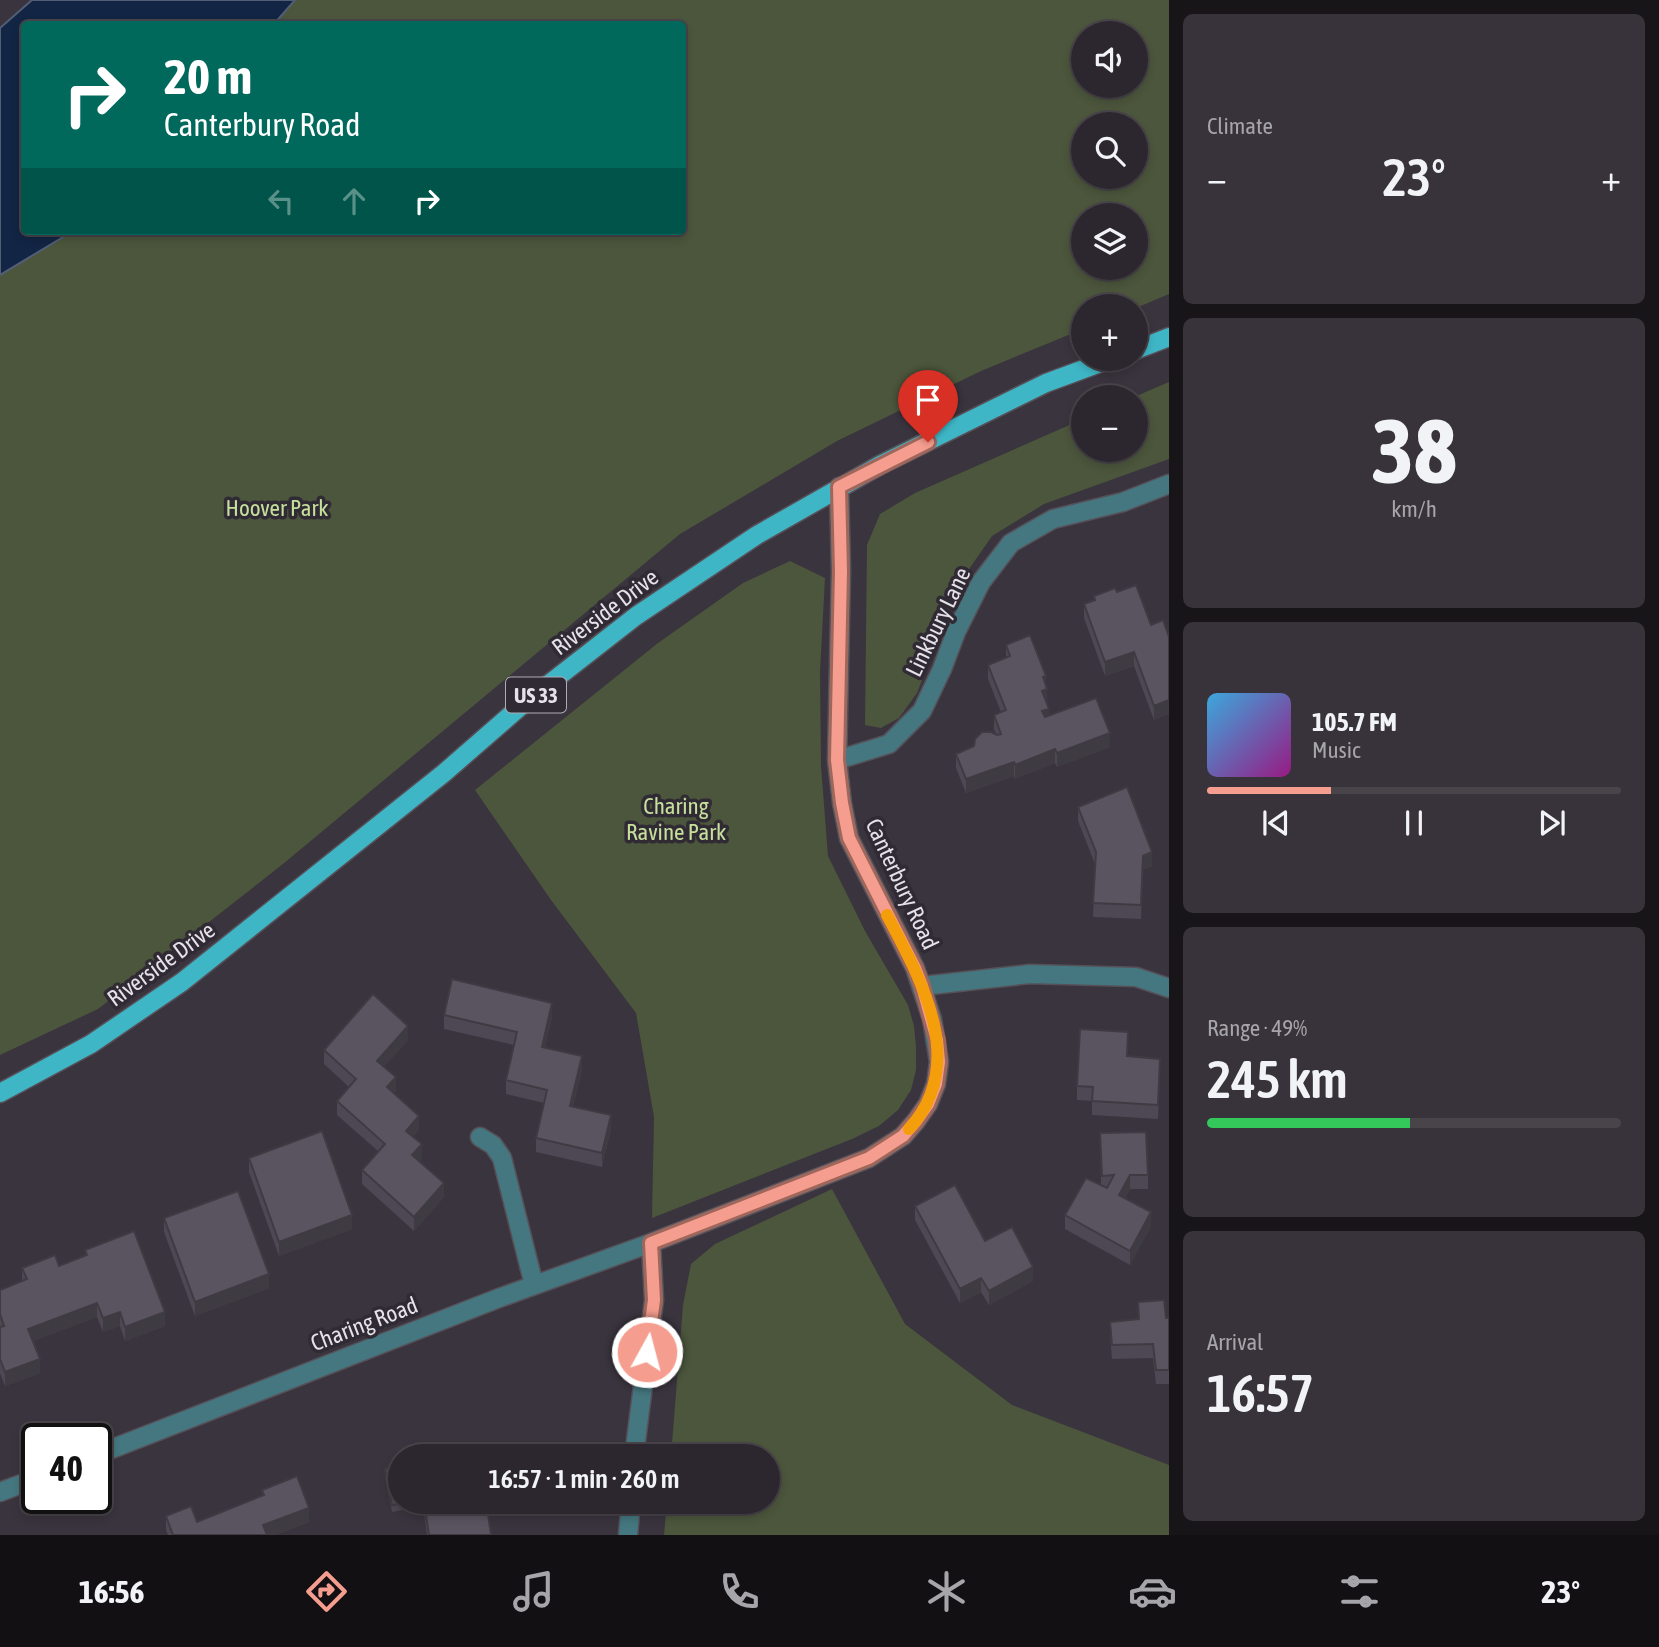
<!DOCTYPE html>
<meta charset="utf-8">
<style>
:root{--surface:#2c272e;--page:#38333a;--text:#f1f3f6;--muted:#a6a5aa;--line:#48444a;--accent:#f59d8e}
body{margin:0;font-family:"Asap Condensed",sans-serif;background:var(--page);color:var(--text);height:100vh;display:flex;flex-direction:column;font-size:26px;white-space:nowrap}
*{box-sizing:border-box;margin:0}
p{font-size:23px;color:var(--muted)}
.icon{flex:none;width:38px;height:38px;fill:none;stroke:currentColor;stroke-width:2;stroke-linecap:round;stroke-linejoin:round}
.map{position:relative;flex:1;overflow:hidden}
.drawer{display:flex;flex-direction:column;gap:14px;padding:14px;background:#181519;width:490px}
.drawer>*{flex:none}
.top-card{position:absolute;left:21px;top:21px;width:665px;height:214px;border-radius:7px;box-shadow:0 4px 10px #0003,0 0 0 2px var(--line);background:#00695c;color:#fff;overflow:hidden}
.fabs{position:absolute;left:1071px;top:21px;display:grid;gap:14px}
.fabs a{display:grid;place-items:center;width:77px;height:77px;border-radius:50%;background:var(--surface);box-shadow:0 4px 10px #0003,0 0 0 2px var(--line);font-size:35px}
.speed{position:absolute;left:21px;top:1423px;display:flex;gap:14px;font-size:35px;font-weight:700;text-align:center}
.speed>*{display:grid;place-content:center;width:91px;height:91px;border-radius:50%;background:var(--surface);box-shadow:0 4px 10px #0003,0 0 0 2px var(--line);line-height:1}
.speed .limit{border:4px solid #111;border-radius:10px;background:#fff;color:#111}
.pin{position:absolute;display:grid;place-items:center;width:60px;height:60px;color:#fff;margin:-72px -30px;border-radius:50% 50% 50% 0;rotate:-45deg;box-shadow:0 0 7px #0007}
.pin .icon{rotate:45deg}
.me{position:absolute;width:77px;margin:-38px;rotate:7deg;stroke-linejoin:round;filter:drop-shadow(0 0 5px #0008)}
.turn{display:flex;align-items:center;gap:24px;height:147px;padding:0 28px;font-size:32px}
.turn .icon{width:91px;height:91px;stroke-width:2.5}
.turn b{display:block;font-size:49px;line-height:60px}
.lanes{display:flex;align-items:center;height:66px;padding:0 28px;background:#0003;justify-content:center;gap:35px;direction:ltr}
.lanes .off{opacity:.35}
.big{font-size:52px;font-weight:600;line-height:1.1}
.drawer .card{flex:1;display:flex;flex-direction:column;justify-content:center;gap:10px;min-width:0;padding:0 24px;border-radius:10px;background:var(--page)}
.drawer .dial{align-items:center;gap:0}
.dial b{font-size:91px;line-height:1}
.song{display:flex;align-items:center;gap:21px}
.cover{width:84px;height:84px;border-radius:10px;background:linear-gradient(135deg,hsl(200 70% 55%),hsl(310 70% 35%))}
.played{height:7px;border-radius:4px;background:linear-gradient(90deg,var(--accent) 30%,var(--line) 30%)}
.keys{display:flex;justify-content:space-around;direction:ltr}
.heat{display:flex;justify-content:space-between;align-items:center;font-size:38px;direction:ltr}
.charge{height:10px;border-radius:5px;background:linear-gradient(90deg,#34c759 49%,var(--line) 0)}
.trip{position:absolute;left:388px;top:1444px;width:392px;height:70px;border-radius:35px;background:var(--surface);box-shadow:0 4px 10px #0003,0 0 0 2px var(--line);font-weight:600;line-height:70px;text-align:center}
.tabs{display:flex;height:112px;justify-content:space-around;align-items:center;background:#121012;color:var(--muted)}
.tabs .icon{width:49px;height:49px}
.tabs .active{color:var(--accent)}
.tabs b{font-size:32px;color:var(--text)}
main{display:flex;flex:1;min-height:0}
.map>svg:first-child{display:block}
.green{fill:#4c563c;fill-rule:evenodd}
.water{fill:#122544;stroke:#525e76;stroke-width:2}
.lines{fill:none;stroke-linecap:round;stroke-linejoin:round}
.minor-casing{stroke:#565059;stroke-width:21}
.major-casing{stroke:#565059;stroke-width:21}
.minor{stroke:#44777f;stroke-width:18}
.major{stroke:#3fb6c6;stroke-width:18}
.wall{fill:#4d4853}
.shaded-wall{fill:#3f3b43}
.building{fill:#5a5460;stroke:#3f3b43;stroke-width:2}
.route-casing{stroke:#9f665c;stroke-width:18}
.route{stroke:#f59d8e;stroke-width:12}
.slow{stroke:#f59e0b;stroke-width:12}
.labels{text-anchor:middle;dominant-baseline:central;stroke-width:7;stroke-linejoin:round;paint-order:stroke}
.shield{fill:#302a34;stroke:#afabb3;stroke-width:2}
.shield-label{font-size:21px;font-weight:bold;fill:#e6e2e9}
.park-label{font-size:23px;fill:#c6e09b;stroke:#302a34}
.street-label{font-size:23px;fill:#e6e2e9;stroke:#302a34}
</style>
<main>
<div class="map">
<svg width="1169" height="1535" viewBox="0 0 1169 1535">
<rect width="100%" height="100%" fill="#3a343e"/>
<path class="green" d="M295,0H1169V294L1136,308L1083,306V329L981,371L837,441L680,534L283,864L98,1009L0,1055V275L73,231H682V24H274ZM1083,33H1136V86H1083ZM1083,124H1136V177H1083ZM1083,215H1136V268H1083Z
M1169,382V459L1044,504L992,536L960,582L917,693L899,718L881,728L865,725L867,545L880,514L915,493L1083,419V450H1136V397H1134Z
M790,561L825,578L820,672L821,766L828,856L865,931L908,1005L914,1026L916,1047V1070L911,1090L898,1110L879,1126L852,1139L652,1218L654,1117L636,1013L551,900L475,790L658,643L743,583Z
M832,1189L905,1324L1012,1405L1169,1465V1535H664L667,1502H768V1456H671L683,1305L691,1264L715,1244Z"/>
<path class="water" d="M32,0H295L274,24H24V231H73L0,275V28Z"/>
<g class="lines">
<defs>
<path id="minor" d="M837,760L889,744L922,711L942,669L956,632L981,582L1011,543L1053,519L1123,502L1169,484
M922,986L1030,974L1136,977L1169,988
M480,1137L493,1145L502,1158L534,1285
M96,1455L499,1298L651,1243L869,1158L903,1136L916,1121L928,1104L936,1084L939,1062L932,1019L915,968L849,838L842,803L837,760L841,571L839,487
M634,1456L654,1300L651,1243
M0,1492L37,1478
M628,1535L631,1502"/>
<path id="major" d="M1136,350L1169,337
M0,1093L91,1044L182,982L444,773L522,705L636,616L757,535L880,465L1046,383L1111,359"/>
</defs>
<use href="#minor" class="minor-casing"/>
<use href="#major" class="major-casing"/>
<use href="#minor" class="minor"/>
<use href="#major" class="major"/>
</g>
<path class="wall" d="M1117,592L1151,625L1169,637V714L1154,720L1134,666L1105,676L1084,618V604L1094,600V596Z
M1006,645L1046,685L1047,703L1049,716L1110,747L1057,767L1055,763L1015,779L1014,776L966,793L956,768V754L997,735L994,729V715L1001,712L988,679V665L1006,658Z
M1078,807L1152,866L1143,870L1141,919L1093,917L1095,864L1078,821Z
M444,1015L552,1017L545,1047L582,1070L573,1106L611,1129L602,1167L536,1152V1138L544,1103L506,1094V1080L514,1045L444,1029Z
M408,1040L384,1067L396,1091L394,1093L419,1130L413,1137L422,1158L419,1161L444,1197L414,1231L362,1184V1170L378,1151L337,1115V1101L349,1087L324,1064V1050Z
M1128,1057L1160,1073L1158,1119L1092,1115V1101L1077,1100V1086Z
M1100,1133L1148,1175V1189H1130L1125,1198L1151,1226L1130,1265L1065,1229V1215L1101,1185Z
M249,1158L352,1229L279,1256L249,1172Z
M915,1206L985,1241L1033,1281L989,1305L981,1292L960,1303L915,1220Z
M164,1218L269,1288L195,1316L164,1232Z
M85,1250L165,1326L125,1341L120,1326L103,1332L97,1317L33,1341L40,1373L5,1386L0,1373V1290L22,1281V1268L59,1266L85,1256Z
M1138,1302L1166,1318H1169V1384H1156L1153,1358L1112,1359L1110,1336V1322L1138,1319Z
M385,1469L401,1502H478L480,1515L491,1535H427L423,1506L392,1512L385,1476Z
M262,1490L309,1522L275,1535H168L166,1530V1516L197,1522L262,1496Z"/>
<path class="shaded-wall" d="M1134,652V666L1105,676V662Z
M1046,676L1047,703L1042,705L1043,677Z
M1169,700V714L1154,720V706Z
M1049,709V723L1042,725V711Z
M1110,733V747L1057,767V753Z
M1055,749V763L1015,779V765Z
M1014,762V776L966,793V779Z
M1152,852V866L1143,870L1141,919L1143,856Z
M552,1003V1017L542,1061V1047Z
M408,1026V1040L377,1075V1061Z
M582,1056V1070L570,1120V1106Z
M396,1077V1091L387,1101V1087Z
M611,1115V1129L602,1167V1153Z
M419,1116V1130L406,1145V1131Z
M422,1144V1158L412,1169V1155Z
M1130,1175V1189L1119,1209V1195Z
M444,1183V1197L414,1231V1217Z
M1151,1212V1226L1130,1265V1251Z
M352,1215V1229L279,1256V1242Z
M1033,1267V1281L989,1305V1291Z
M269,1274V1288L195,1316V1302Z
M981,1278V1292L960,1303V1289Z
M97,1303V1317L28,1343V1329Z
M120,1312V1326L103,1332V1318Z
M165,1312V1326L125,1341V1327Z
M40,1359V1373L5,1386V1372Z
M309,1508V1522L275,1535H263V1525Z"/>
<path class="building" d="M1136,585L1151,625L1163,620L1169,637V700L1154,706L1134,652L1105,662L1084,604L1095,600L1094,596L1115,588L1117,592Z
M1030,635L1046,676L1043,677L1047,689L1042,691L1049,709L1042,711L1045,717L1096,698L1110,733L1057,753L1055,749L1015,765L1014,762L966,779L956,754L974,746L975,739L982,732H991L997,735L1001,734L994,715L1006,710L988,665L1010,656L1006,645Z
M1127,787L1152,852L1143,856L1141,905L1093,903L1096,852L1078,807Z
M452,979L552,1003L542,1047L582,1056L570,1106L611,1115L602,1153L536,1138L547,1090L506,1080L517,1032L444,1015Z
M373,994L408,1026L377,1061L396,1077L387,1087L419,1116L406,1131L422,1144L412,1155L444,1183L414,1217L362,1170L385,1144L337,1101L356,1079L324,1050Z
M1080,1029L1128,1032L1127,1056L1160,1059L1158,1105L1092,1101L1093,1087L1077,1086Z
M322,1131L352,1215L279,1242L249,1158Z
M1146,1132L1148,1175H1130L1119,1195L1151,1212L1130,1251L1065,1215L1086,1178L1107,1188L1114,1175L1102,1176L1100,1133Z
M955,1185L985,1241L1012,1227L1033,1267L989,1291L981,1278L960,1289L915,1206Z
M238,1191L269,1274L195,1302L164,1218Z
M134,1231L165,1312L125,1327L120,1312L103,1318L97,1303L28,1329L40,1359L5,1372L0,1359V1327L4,1326L0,1314V1290L27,1279L22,1268L55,1255L59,1266L87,1255L85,1250Z
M1164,1300L1166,1318H1169V1370H1156L1153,1344L1112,1345L1110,1322L1139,1319L1138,1302Z
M401,1466V1502H408L392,1505L385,1469Z
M297,1476L309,1508L263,1525L267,1535H173L166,1516L191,1506L197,1522L264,1495L262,1490Z
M424,1502H478L480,1515L488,1514L491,1535H429Z"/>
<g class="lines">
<defs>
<path id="route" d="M647,1352L654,1300L651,1243L869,1158L903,1136L916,1121L928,1104L936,1084L939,1062L937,1040L922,986L915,968L849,838L842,803L837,760L841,571L839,487L928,442"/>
</defs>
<use href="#route" class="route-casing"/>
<use href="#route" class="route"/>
<path class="slow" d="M887,915C921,979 969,1064 909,1129"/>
</g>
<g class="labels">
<rect class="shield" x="506" y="677.5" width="60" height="35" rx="5"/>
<g class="shield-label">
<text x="536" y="695">US 33</text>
</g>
<g class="park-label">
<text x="277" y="508">Hoover Park</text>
<text x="676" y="806">Charing<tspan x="676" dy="26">Ravine Park</tspan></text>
</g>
<g class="street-label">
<text transform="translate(605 612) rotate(-37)">Riverside Drive</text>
<text transform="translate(938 622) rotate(-64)">Linkbury Lane</text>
<text transform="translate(902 884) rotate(65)">Canterbury Road</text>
<text transform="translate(161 964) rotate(-36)">Riverside Drive</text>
<text transform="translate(364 1324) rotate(-21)">Charing Road</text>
</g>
</g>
</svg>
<div class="fabs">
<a><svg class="icon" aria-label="sound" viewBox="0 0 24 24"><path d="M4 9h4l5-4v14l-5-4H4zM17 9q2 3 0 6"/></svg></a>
<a><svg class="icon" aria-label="search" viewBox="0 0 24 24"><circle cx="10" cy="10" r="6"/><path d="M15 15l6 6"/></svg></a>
<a><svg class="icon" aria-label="layers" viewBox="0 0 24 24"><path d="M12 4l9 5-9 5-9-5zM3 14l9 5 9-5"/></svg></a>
<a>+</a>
<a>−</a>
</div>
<div class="speed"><div class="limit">40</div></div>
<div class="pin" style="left:928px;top:442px;background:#d93025"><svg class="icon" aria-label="arrive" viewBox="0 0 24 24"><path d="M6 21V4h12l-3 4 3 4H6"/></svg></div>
<svg class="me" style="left:647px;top:1352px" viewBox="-20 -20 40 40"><circle r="17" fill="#f59d8e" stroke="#fff" stroke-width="3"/><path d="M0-11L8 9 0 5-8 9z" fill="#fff"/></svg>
<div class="trip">16:57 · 1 min · 260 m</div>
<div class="top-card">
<div class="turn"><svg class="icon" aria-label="right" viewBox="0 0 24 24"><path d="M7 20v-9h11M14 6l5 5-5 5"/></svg><div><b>20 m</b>Canterbury Road</div></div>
<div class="lanes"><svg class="icon off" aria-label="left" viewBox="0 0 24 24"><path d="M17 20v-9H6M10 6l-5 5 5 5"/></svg><svg class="icon off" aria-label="ahead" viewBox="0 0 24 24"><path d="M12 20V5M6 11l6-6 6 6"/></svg><svg class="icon" aria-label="right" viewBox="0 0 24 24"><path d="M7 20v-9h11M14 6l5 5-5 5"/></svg></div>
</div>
</div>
<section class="drawer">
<div class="card"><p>Climate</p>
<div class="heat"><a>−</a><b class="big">23°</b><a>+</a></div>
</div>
<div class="card dial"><b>38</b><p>km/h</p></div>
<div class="card">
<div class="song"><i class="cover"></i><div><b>105.7 FM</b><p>Music</p></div></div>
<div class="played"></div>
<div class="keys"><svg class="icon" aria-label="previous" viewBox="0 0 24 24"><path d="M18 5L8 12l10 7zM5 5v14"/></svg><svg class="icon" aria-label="pause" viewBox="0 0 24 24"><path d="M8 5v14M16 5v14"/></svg><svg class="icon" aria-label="next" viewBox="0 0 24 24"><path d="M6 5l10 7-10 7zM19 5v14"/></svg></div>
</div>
<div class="card"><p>Range · 49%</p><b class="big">245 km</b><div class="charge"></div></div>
<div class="card"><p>Arrival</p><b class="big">16:57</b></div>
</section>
</main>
<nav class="tabs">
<b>16:56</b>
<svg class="icon active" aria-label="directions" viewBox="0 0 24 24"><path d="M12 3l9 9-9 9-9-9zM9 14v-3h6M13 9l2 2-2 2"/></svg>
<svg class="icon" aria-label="music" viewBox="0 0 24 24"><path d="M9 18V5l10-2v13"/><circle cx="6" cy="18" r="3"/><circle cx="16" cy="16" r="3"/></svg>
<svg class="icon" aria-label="phone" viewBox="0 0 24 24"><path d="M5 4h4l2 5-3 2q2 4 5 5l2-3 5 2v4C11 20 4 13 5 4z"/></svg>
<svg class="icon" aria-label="climate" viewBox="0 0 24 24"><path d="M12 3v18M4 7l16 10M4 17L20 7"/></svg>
<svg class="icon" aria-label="car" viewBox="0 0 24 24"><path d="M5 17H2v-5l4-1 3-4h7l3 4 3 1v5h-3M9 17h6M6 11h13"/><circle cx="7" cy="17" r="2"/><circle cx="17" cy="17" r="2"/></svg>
<svg class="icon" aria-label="filters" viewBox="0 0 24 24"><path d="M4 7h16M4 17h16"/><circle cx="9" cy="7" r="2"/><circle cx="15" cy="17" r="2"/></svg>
<b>23°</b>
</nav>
